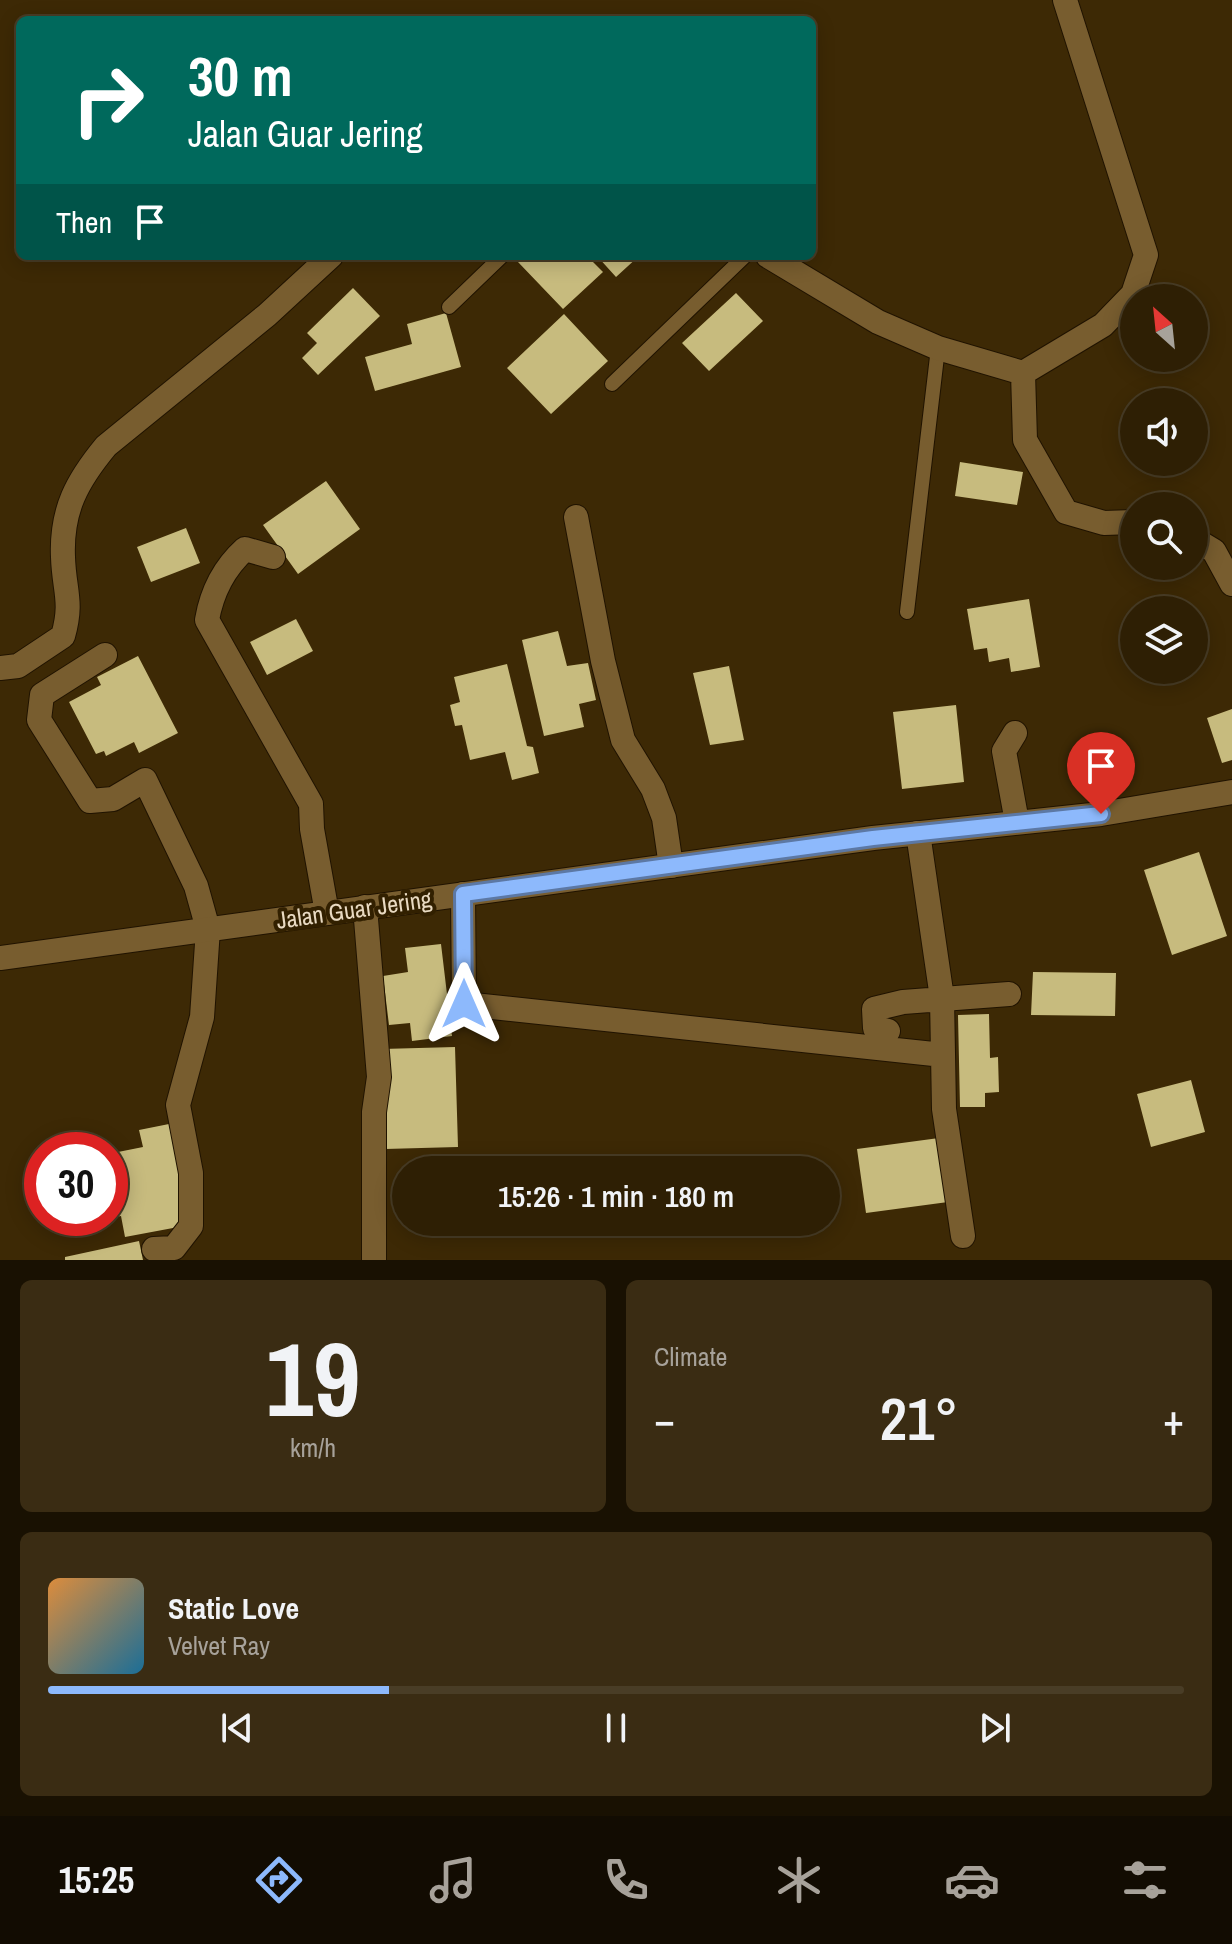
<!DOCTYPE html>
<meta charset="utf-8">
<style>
:root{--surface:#2e1f04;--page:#3a2c13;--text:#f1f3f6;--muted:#a7a29a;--line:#493d26;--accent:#8db9fc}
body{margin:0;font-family:"Archivo Narrow",sans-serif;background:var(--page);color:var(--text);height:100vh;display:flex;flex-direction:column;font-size:30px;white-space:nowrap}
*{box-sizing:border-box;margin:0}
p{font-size:26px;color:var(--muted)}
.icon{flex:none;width:44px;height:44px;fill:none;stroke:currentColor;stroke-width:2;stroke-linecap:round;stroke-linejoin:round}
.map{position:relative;height:1260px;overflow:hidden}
.sheet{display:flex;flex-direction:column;gap:20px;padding:20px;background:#191102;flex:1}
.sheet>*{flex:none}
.guide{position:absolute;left:16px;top:16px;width:800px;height:244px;border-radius:12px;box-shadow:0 4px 20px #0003,0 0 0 2px var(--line);background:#00695c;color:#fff;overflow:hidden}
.needle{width:52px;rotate:333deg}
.buttons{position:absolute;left:1120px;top:284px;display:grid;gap:16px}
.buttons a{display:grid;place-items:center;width:88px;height:88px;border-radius:50%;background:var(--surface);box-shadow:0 4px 20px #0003,0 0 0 2px var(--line);font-size:40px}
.speed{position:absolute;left:24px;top:1132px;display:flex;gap:16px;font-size:40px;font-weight:700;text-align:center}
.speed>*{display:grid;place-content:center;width:104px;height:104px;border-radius:50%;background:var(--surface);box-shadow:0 4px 20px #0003,0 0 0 2px var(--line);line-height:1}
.speed .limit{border:12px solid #d22;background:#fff;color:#111}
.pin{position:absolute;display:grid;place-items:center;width:68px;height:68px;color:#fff;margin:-82px -34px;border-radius:50% 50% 50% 0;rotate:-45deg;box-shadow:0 0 8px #0007}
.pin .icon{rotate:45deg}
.me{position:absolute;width:88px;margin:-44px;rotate:0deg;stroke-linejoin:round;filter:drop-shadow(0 0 6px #0008)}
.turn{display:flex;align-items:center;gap:28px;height:168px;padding:0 40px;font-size:36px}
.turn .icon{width:104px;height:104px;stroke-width:2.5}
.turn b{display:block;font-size:56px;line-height:68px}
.then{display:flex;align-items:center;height:76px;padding:0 40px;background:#0003;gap:16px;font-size:30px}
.big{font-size:60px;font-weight:600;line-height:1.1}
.sheet .tile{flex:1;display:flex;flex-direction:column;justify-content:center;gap:12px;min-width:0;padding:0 28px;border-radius:12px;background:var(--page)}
.sheet .dial{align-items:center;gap:0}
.dial b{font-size:104px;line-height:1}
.song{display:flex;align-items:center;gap:24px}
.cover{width:96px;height:96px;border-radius:12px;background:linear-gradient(135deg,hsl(30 70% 55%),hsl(200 70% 35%))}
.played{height:8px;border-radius:4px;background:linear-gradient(90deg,var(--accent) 30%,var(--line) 30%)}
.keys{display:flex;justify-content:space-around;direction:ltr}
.heat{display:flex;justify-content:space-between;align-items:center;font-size:44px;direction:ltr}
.sheet .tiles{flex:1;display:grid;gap:20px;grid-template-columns:1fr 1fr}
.tile:last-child{grid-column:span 2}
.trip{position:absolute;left:392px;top:1156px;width:448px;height:80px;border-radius:40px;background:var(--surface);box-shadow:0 4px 20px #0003,0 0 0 2px var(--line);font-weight:600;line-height:80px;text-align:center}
.dock{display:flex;height:128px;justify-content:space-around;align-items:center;background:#120c02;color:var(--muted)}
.dock .icon{width:56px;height:56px}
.dock .current{color:var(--accent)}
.dock b{font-size:36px;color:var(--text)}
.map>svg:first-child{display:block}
.building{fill:#c7bb7e}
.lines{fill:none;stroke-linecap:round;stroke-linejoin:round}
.service-casing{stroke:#201300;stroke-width:16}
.minor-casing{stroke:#201300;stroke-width:26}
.tertiary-casing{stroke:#201300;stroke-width:26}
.service{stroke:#785d2f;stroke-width:14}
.minor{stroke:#785d2f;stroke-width:24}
.tertiary{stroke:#785d2f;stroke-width:24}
.route-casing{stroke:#5c78a4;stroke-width:20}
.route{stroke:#8db9fc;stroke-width:14}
.labels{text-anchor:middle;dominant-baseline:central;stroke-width:8;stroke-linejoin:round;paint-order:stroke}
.street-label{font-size:24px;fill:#e9dac2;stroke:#322000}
</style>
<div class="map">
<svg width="1232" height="1260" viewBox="0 0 1232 1260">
<rect width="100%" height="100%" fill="#3d2905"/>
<path class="building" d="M525,256H587L603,272L563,309L518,262Z
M597,256H639L616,277Z
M353,288L380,316L318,375L302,358L317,343L307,333Z
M736,293L763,321L709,371L682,343Z
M446,313L461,367L375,391L365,357L412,344L407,324Z
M564,314L608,361L551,414L507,368Z
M960,462L1023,472L1017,505L955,496Z
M326,481L360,529L298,574L263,525Z
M186,528L200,563L151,582L137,547Z
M1029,599L1040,667L1011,672L1009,658L989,662L987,648L974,650L967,609Z
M296,619L313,651L267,675L250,642Z
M558,631L567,666L588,663L596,700L579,704L584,727L544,736L522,640Z
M138,656L178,733L139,753L134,742L106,756L104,751L96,754L69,702L101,685L97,677Z
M507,664L527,746L533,747L539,773L512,780L505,752L470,760L462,725L455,726L450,705L460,702L454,677Z
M729,666L744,740L710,745L693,673Z
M956,705L964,782L902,789L893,712Z
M1232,709V760L1222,763L1207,718Z
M1199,852L1227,936L1172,955L1144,870Z
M441,944L452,1036L412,1041L410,1023L389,1025L383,976L408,972L405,948Z
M1033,972L1116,973L1115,1016L1031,1015Z
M989,1014L990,1058L998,1057L999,1092L985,1093V1107H960L958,1015Z
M455,1047L458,1147L385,1149L382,1049Z
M1191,1080L1205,1132L1151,1147L1137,1094Z
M169,1124L189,1225L125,1237L121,1216L110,1218V1192L120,1191L113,1153L143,1147L139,1130Z
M939,1138L948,1202L866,1213L857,1149Z
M139,1241L143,1260H65V1257Z"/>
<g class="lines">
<defs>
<path id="service" d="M449,307L502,256
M612,384L745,256
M907,612L938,348"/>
<path id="minor" d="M768,256L878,322L938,348L1023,373L1103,325L1133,294L1146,255L1065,0
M1023,373L1025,440L1066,512L1104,523L1134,522
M576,517L603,661L623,740L653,789L664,818L671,866
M1194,539L1214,551L1232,584
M273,557L245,549C224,568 212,591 207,620L311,804L312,829L327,913
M105,655L42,695L39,720L90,801L113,799L145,780L196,886L208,929L202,1017L178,1105L191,1173V1226L174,1248L154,1249
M0,668L18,666L63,636C73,601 64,591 63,557C61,510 77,481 106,446L267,315L331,256
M1015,733L1004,751L1017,822
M918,833L942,998L944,1109L963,1236
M463,894L464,1004L943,1055
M365,907L379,1077L374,1112V1260
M888,1031L875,1028L874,1009L903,1002L1009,994"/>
<path id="tertiary" d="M0,958L873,838L1101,814L1232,792"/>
</defs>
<use href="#service" class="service-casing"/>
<use href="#minor" class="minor-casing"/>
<use href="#tertiary" class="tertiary-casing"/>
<use href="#service" class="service"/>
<use href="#minor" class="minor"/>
<use href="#tertiary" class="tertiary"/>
</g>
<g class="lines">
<defs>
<path id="route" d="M464,1004L463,894L873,838L1101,814"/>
</defs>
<use href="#route" class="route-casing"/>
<use href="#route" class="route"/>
</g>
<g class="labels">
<g class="street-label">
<text transform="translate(354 909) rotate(-8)">Jalan Guar Jering</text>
</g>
</g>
</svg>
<div class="buttons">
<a><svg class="needle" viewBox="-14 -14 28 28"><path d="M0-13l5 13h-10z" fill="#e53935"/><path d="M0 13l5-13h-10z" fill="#a7a29a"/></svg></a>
<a><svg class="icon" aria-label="sound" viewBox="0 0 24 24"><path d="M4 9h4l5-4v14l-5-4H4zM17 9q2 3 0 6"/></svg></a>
<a><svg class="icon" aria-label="search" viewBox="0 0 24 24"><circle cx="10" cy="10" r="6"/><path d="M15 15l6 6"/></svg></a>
<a><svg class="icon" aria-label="layers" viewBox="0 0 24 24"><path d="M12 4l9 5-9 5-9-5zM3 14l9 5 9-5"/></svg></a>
</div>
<div class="speed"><div class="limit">30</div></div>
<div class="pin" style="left:1101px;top:814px;background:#d93025"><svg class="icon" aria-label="arrive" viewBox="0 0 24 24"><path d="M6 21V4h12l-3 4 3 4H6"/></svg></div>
<svg class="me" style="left:464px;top:1004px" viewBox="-20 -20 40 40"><path d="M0-17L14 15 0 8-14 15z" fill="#8db9fc" stroke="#fff" stroke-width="4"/></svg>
<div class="trip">15:26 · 1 min · 180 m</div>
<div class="guide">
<div class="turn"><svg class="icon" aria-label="right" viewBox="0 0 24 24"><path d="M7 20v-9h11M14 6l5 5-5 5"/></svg><div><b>30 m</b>Jalan Guar Jering</div></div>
<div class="then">Then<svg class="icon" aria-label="arrive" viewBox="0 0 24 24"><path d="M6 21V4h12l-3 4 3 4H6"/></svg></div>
</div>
</div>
<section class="sheet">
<div class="tiles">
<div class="tile dial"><b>19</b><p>km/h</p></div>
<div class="tile"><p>Climate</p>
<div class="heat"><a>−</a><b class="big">21°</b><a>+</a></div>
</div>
<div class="tile">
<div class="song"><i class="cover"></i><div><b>Static Love</b><p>Velvet Ray</p></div></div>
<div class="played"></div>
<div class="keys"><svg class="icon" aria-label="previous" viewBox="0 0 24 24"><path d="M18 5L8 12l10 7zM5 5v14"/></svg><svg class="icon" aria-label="pause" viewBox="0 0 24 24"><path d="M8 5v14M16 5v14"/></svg><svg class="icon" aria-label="next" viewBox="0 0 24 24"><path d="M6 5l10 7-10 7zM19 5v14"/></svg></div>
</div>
</div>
</section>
<nav class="dock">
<b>15:25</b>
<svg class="icon current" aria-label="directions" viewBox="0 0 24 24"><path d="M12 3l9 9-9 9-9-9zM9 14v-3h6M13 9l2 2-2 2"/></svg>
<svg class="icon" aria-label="music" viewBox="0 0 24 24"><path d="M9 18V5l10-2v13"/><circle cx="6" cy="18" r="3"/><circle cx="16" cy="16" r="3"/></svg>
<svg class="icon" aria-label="phone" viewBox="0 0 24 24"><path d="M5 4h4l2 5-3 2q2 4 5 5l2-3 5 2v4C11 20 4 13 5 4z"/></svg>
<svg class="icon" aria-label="climate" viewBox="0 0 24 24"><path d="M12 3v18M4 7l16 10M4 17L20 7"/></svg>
<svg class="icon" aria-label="car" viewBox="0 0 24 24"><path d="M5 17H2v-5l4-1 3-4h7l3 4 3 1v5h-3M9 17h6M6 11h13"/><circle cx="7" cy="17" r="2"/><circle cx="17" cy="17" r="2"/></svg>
<svg class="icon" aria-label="filters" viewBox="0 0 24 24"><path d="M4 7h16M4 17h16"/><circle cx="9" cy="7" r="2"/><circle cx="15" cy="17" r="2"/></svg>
</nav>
